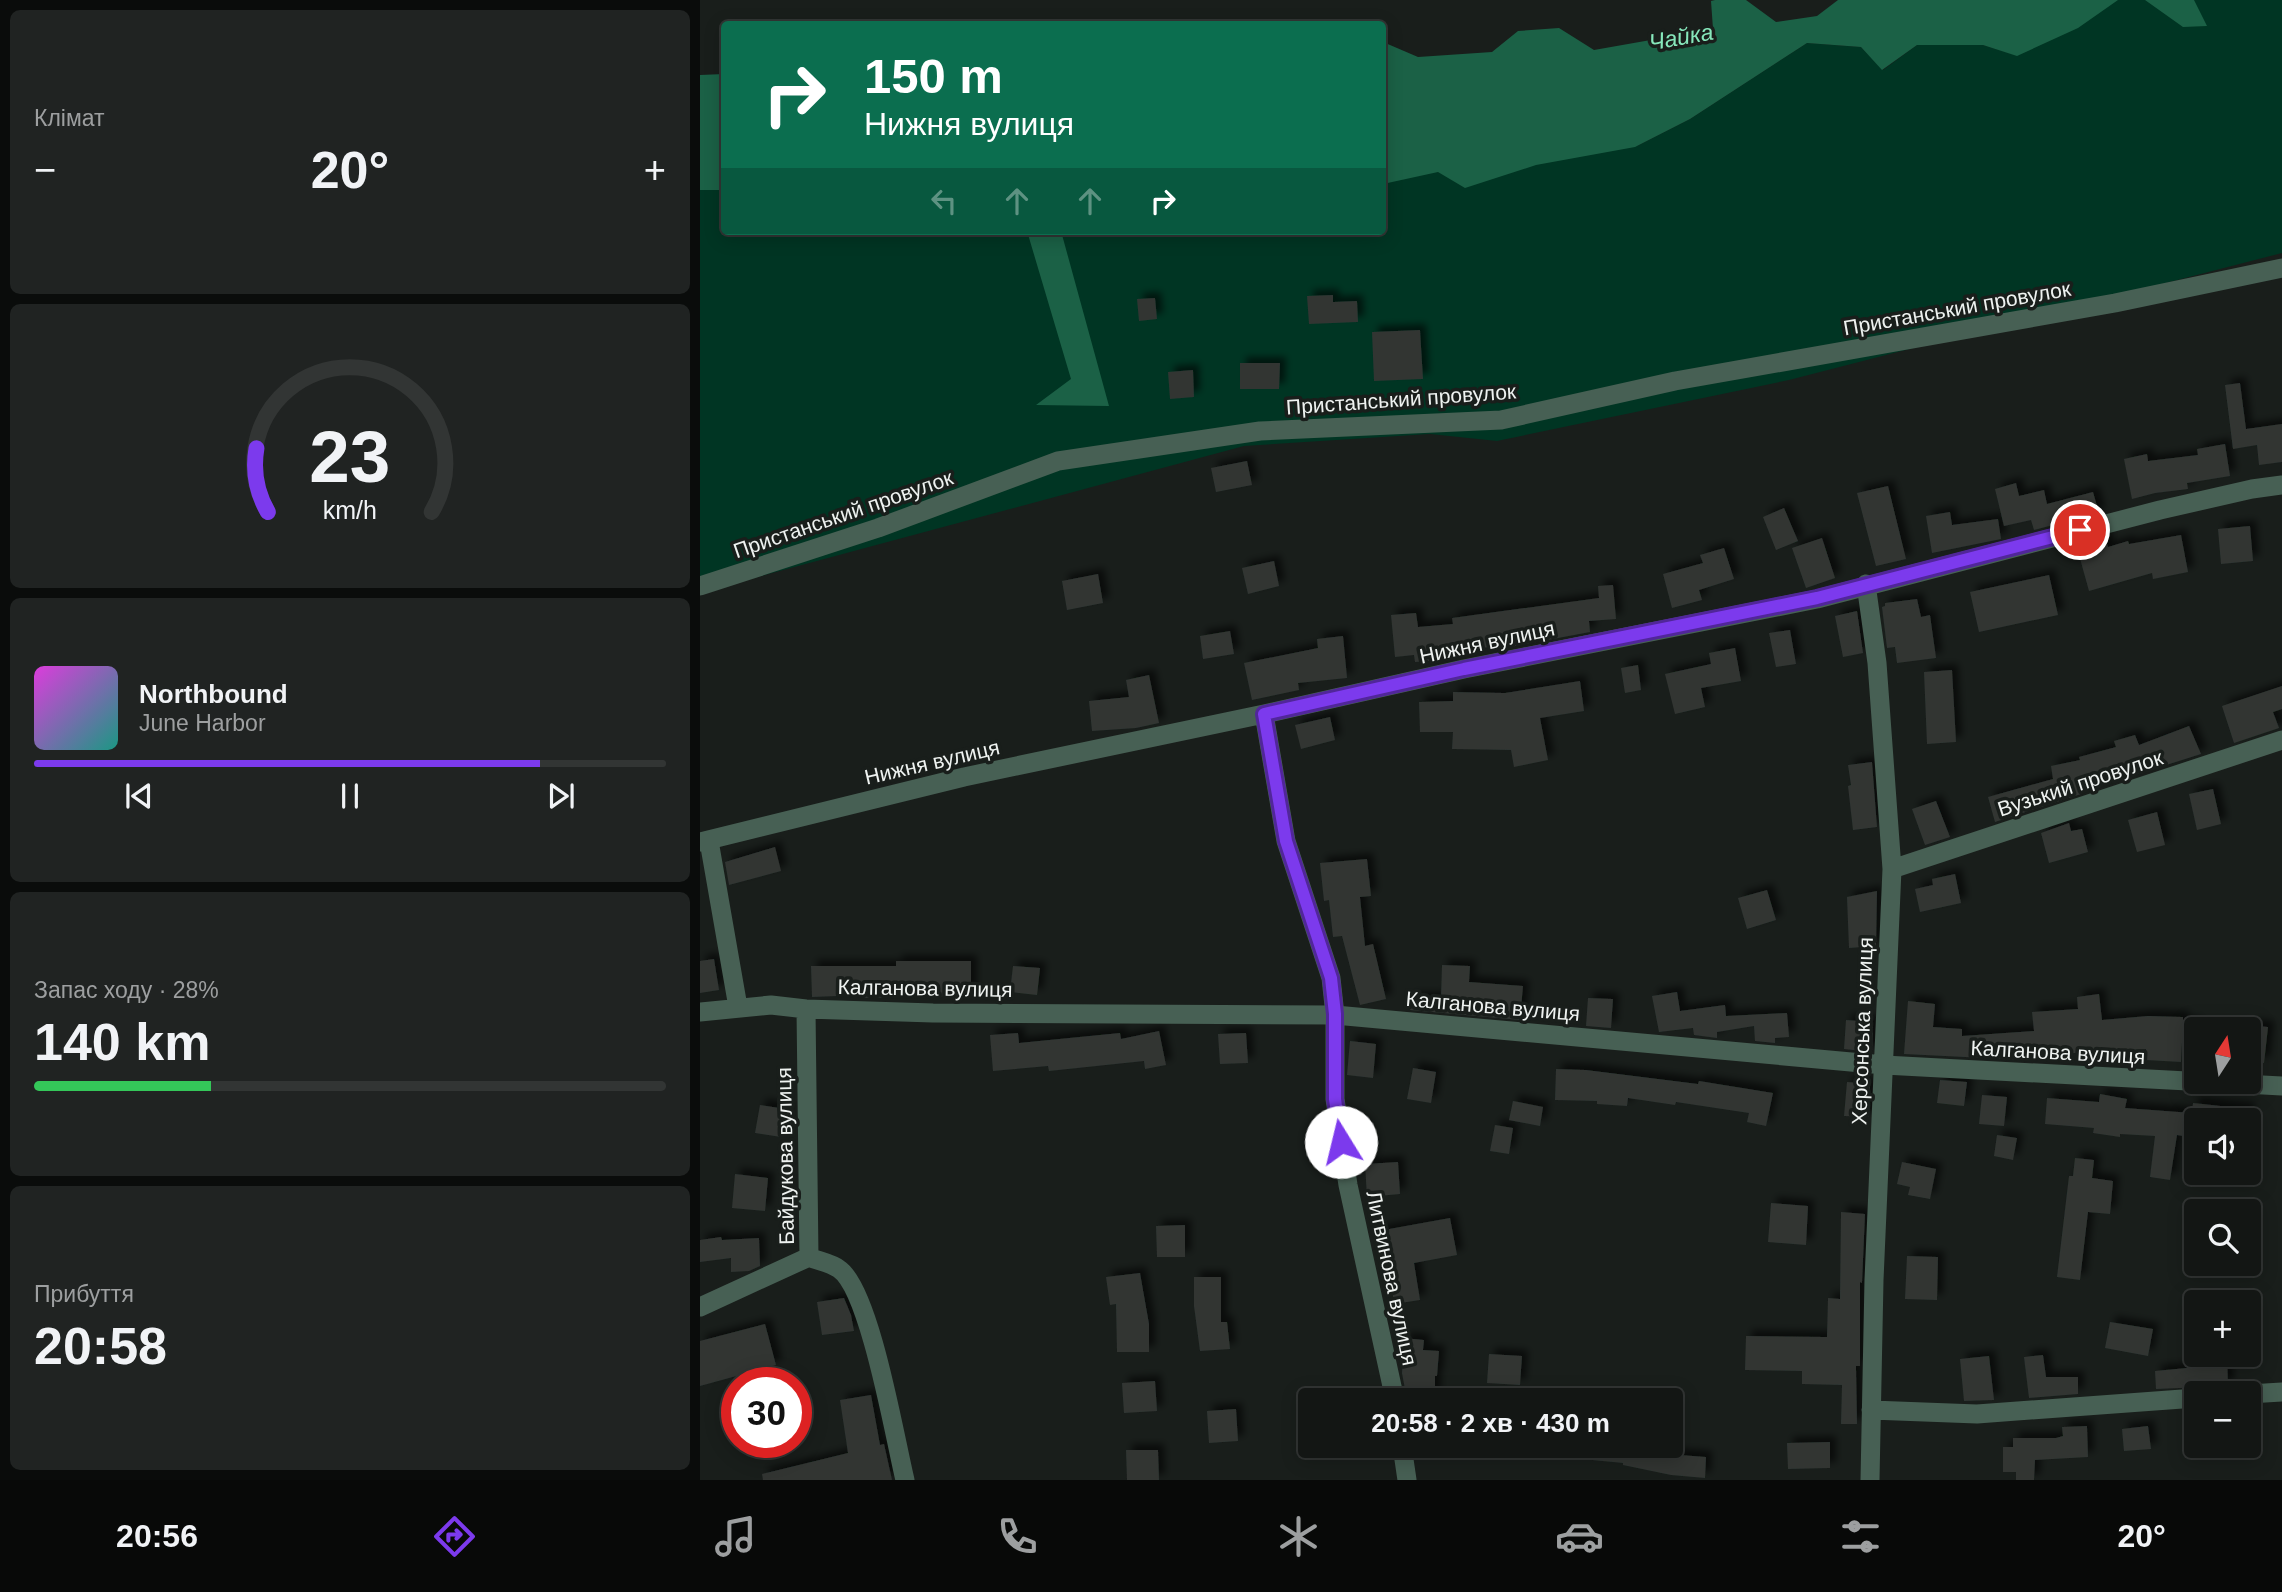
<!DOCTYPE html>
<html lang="uk">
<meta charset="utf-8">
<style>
:root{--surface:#131614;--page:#202322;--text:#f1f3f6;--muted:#9d9fa0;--line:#323534;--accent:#7c3aed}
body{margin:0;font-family:Arial,sans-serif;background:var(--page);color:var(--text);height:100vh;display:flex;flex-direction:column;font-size:26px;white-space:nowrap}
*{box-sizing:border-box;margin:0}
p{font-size:23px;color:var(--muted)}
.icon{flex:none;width:38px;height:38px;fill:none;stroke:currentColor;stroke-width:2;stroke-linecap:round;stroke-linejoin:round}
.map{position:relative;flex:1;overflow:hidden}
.drawer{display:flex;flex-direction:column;gap:10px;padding:10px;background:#0a0c0b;width:700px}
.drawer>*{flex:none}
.guide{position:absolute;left:21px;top:21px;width:665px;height:214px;border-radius:7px;box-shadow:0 4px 18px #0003,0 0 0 2px var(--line);background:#0b6e4f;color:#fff;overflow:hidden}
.needle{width:46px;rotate:12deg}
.buttons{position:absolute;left:1484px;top:1017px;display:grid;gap:14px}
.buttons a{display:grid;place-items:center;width:77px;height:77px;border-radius:7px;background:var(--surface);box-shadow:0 4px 18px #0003,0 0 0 2px var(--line);font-size:35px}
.speed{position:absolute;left:21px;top:1367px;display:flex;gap:14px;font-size:35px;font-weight:700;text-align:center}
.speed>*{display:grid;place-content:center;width:91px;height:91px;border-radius:50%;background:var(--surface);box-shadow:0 4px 18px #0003,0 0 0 2px var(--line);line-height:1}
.speed .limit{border:10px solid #d22;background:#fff;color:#111}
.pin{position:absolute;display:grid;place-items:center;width:60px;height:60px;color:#fff;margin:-30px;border:4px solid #fff;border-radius:50%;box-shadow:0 2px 7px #0007}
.me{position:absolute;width:77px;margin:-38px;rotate:351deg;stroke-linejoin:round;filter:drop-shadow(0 0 5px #0008)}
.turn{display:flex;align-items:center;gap:24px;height:147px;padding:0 28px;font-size:32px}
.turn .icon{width:91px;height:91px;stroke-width:2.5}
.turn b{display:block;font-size:49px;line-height:60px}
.lanes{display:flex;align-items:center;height:66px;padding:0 28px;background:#0003;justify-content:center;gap:35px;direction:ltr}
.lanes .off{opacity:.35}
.big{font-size:52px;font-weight:600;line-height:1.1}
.drawer .widget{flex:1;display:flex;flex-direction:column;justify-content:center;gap:10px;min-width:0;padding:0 24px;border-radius:10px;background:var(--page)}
.drawer .dial{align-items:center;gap:0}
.dial svg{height:182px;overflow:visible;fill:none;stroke:var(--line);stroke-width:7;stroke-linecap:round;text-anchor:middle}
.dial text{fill:var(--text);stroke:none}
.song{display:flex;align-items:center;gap:21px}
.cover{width:84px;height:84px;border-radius:10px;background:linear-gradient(135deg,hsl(300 70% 55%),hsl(170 70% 35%))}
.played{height:7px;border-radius:4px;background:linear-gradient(90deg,var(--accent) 80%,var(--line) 80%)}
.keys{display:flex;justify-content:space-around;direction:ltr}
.heat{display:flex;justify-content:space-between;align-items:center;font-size:38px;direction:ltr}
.charge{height:10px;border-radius:5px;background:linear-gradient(90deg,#34c759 28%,var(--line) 0)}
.trip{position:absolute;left:598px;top:1388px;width:385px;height:70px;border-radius:7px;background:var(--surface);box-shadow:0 4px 18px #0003,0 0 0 2px var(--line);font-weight:600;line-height:70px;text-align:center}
.tab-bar{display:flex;height:112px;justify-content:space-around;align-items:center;background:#080908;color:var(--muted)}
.tab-bar .icon{width:49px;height:49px}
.tab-bar .on{color:var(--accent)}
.tab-bar b{font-size:32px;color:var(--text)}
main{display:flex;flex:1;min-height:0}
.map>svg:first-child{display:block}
.green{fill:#003523}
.water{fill:#1b6146}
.building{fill:#303633;filter:url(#shadow)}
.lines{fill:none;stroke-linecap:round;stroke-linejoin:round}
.minor{stroke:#476054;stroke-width:19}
.route-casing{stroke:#51269a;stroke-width:18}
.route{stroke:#7c3aed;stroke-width:12}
.labels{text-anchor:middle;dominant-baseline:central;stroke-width:7;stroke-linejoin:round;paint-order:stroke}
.street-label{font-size:21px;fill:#eef2f0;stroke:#191e1b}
.water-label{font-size:23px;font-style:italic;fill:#87e8bc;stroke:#191e1b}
</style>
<main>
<section class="drawer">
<div class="widget"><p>Клімат</p>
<div class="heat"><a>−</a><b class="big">20°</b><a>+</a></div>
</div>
<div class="widget dial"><svg viewBox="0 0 100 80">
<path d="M14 69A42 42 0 1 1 86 69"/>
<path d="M14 69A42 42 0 0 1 9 41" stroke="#7c3aed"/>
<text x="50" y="56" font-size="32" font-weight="700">23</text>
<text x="50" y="72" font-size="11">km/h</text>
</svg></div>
<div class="widget">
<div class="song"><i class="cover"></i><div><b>Northbound</b><p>June Harbor</p></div></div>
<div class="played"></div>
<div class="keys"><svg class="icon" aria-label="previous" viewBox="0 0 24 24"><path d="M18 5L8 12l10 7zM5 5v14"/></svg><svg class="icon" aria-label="pause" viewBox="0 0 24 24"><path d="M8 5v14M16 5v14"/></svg><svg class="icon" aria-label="next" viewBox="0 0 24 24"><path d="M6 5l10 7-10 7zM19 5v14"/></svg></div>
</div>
<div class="widget"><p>Запас ходу · 28%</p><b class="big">140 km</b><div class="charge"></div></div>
<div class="widget"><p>Прибуття</p><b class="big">20:58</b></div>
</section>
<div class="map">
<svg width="1582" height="1480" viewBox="0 0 1582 1480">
<defs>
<filter id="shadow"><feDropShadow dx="6" dy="-6" stdDeviation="3.5" flood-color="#0009"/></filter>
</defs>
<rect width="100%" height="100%" fill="#191e1b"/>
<path class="green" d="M1288,0H1582V253L1089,380L797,441L730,434L544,446L54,578L0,591V146H24V231H682L683,100L937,146L990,119L1107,43L1161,47L1183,70L1217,45H1283L1316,55Z"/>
<path class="water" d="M1015,0H1046L1076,22L1117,16L1138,0H1418L1378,28L1317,56L1283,45H1217L1182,70L1161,47L1107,43L990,119L935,147L836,165L765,188L738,172L683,184V42L718,57L792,52L818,31L859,28L894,50L1013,29L1011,1Z
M1445,0H1494L1507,26L1483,27Z
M24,74V190H0V75Z
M327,231H361L409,406L336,405L371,379Z"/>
<path class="building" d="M633,295V302L657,301L658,322L609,324L607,296Z
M455,298L457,319L439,321L437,299Z
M720,330L723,379L674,381L672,332Z
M540,363H580L579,389H540Z
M493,370L494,397L470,399L468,372Z
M1540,383L1546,429L1582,424V462L1559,465L1557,445L1533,449L1525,385Z
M1525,444L1530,476L1487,483L1488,489L1455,493L1432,499L1424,459L1447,454L1448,461L1498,455L1497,449Z
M547,461L552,485L516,492L511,468Z
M1316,483L1319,496L1344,490L1347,504L1393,492L1399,513L1334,530L1331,520L1304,526L1295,489Z
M1188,486L1206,559L1176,566L1157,493Z
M1084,508L1098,541L1076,550L1063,517Z
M1250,512L1252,525L1298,519L1301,539L1232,553L1226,516Z
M1550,526L1553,561L1521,564L1518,529Z
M1481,535L1488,572L1453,579L1452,573L1389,591L1376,544L1405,537L1408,547L1428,541L1429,544Z
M1122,538L1135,578L1106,588L1092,548Z
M1024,548L1034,579L999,590L1002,600L972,608L963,574L1003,563L1000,555Z
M574,561L579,586L548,594L542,568Z
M398,574L403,603L367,610L362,581Z
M1349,575L1358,615L1279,632L1270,592Z
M913,585L916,619L889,621L890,632L805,648L804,645L744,653V660L715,662L714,655L695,657L691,615L716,613L718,627L753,624L752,618L899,598L898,586Z
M1217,599L1221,617L1230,615L1236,658L1197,663L1195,647L1187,648L1182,607L1185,606V603Z
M1157,611L1163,653L1143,657L1135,616Z
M1090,630L1096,664L1076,667L1069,633Z
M530,631L534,654L503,659L500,636Z
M643,636L647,678L598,683L599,690L552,700L544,663L618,648L617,639Z
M1035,648L1041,681L1001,688L1005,707L975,714L965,674L1011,664L1009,653Z
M938,665L941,690L925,693L921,668Z
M1252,670L1256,742L1227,744L1224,672Z
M449,675L459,723L436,728L392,731L389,701L429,697L426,680Z
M880,681L884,711L840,718L848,760L814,767L811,750L752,749L753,732H720L719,702L753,701V692L805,693Z
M1582,686V709L1573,712L1579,728L1534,743L1522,706Z
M630,717L635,740L601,749L595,725Z
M1489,726L1501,754L1381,792V794L1295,822L1288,797L1353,779L1351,766L1380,760L1379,757L1416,747L1414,741L1435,735L1439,745Z
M1172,762L1177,827L1153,830L1148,786L1151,785L1148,765Z
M1513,789L1521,824L1497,830L1489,794Z
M1236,801L1250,837L1225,845L1212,809Z
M1457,812L1465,845L1437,852L1428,820Z
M1369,823L1371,831L1382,829L1388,852L1349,863L1341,833Z
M75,847L81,871L29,885L25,862Z
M667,859L671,896L660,897L665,946L673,944L686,999L660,1005L642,936L633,937L629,900L624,901L620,863Z
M1255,874L1261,903L1220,912L1215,889L1233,885L1232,879Z
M1067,890L1076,920L1047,929L1038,898Z
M1177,891L1176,946L1149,948L1147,897Z
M14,959L19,990L0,993V961Z
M196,961H271V996L163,998V995L112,997L111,966H196Z
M742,965L770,966L769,982L823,986L820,1020L710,1010V998H741Z
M313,966L340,968L337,995L310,992Z
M977,992L980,1011L1025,1005L1026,1016L1087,1013L1089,1037L1075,1038V1043L1055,1041L1054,1026L1017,1032V1038L994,1035L993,1028L959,1032L952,996Z
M1399,994L1402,1020L1448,1016L1483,1017V1022L1496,1023V1043L1482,1042L1481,1062L1446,1060V1049L1357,1054V1061H1347L1204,1054L1208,1001L1235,1004L1233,1027L1262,1029V1036L1334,1031L1332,1012L1378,1009L1377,997Z
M888,998L913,999L911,1028L886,1026Z
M1146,1020L1173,1022L1172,1052L1144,1049Z
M1549,1025L1568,1027L1564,1063L1549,1061Z
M459,1031L466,1065L445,1069L444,1061L349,1071L348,1066L293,1071L290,1035L318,1033L319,1043L420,1033L421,1039Z
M546,1033L548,1063L520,1064L518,1034Z
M650,1041L676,1044L673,1078L647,1075Z
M713,1068L736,1072L731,1103L707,1099Z
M856,1069L886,1070L998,1084L999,1081L1073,1093L1066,1126L1047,1122L1049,1113L976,1102L975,1105L928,1098L927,1106L897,1104V1101L855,1100Z
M1240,1080L1267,1082L1264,1106L1237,1103Z
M1147,1082L1170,1084L1169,1117L1144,1116Z
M1400,1094L1427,1099L1425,1108L1492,1113L1493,1103L1549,1109V1120H1496V1138L1477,1135L1470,1180L1450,1177L1455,1136L1420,1134V1137L1393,1133L1394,1128L1345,1124L1347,1098L1399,1102Z
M1282,1095L1307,1097L1304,1126L1279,1124Z
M813,1101L843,1107L840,1126L809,1120Z
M60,1105L86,1109L81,1137L55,1133Z
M795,1125L813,1128L809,1154L790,1151Z
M1297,1135L1317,1138L1313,1160L1294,1156Z
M1375,1158L1394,1160L1392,1178L1413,1181L1410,1214L1388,1212L1380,1280L1357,1277L1369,1176H1373Z
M698,1162L700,1194L667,1197L665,1164Z
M1202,1162L1236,1169L1230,1199L1208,1195L1210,1187L1197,1184Z
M35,1174L68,1178L65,1211L32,1208Z
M1071,1203L1108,1206L1106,1245L1068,1242Z
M1141,1212L1165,1214L1162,1283L1160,1282V1366H1156L1157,1424H1141L1142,1385L1102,1384V1371L1045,1370L1046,1336L1127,1337L1128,1298L1140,1299Z
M750,1218L757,1255L714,1263L720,1300L694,1304L689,1268H685L678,1231Z
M485,1225V1257H457L456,1226Z
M21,1237L22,1240L59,1238L60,1266L49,1271L31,1272V1258L0,1262V1240Z
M1207,1256L1238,1257L1237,1300L1205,1299Z
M440,1273L449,1324V1352H417L416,1304L410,1305L406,1277Z
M494,1277H521V1322H527L530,1349L500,1351L494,1306Z
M144,1298L151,1315L154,1331L122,1335L117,1302Z
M1410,1322L1453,1329L1448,1356L1405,1348Z
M65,1324L76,1365L0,1386V1341Z
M704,1338L724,1340L723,1350L739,1351L737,1376H735V1400H707L702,1373Z
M789,1354L822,1356L820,1385L787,1383Z
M1497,1354H1527L1528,1386L1456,1389L1455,1371L1497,1367Z
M1343,1355L1346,1377H1378V1394L1329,1398L1324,1357Z
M1289,1356L1294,1400L1264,1401L1260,1359Z
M455,1381L457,1411L424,1413L422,1383Z
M171,1395L180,1445L184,1444L192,1480H63L62,1474L148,1453L140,1400Z
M536,1409L538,1441L509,1443L507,1411Z
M1387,1426L1388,1457L1335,1460L1334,1480H1316V1472H1303V1447H1313V1438H1356L1363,1436L1362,1427Z
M1448,1426L1451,1449L1424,1451L1422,1429Z
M1130,1442V1468L1088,1469L1087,1443Z
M861,1446H956L954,1453L1006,1457L1005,1478L971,1475L923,1465V1463L861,1457Z
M426,1450H458L459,1480H427Z"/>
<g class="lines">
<path class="minor" d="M1166,584L1177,663L1192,869L1174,1280L1170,1480
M0,586L178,528L358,461L560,431L801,420L975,381L1415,303L1582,268
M564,714L586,841L631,978L635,1015V1099L648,1185L695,1400
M9,841L38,1007
M0,842L264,777L564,714L764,669L1117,599L1460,510L1552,489L1582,485
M1192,869L1582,740
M106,1009L109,1257C118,1261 131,1263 139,1269C170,1290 195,1439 205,1480
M0,1012L71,1005L106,1009L233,1013L635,1015L1184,1065L1582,1086
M0,1307L109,1257
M1549,1394L1582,1392
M1171,1410L1277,1414L1496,1398
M702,1446L707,1480"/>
</g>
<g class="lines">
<defs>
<path id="route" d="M641,1142L635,1099V1014L631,978L586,841L564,714L764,669L1117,598L1380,530"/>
</defs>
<use href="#route" class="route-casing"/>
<use href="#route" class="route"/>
</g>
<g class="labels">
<g class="street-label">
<text transform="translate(1257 308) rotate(-10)">Пристанський провулок</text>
<text transform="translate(701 399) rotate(-4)">Пристанський провулок</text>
<text transform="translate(143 514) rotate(-19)">Пристанський провулок</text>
<text transform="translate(787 642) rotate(-12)">Нижня вулиця</text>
<text transform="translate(232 762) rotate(-13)">Нижня вулиця</text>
<text transform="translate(1380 783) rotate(-18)">Вузький провулок</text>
<text transform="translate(225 988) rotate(1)">Калганова вулиця</text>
<text transform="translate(793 1006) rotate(5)">Калганова вулиця</text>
<text transform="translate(1162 1031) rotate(-88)">Херсонська вулиця</text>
<text transform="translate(1358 1052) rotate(3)">Калганова вулиця</text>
<text transform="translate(85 1156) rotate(-91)">Байдукова вулиця</text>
<text transform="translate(692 1278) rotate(78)">Литвинова вулиця</text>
</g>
<g class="water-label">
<text transform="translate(981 37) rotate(-10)">Чайка</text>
</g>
</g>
</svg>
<div class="buttons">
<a><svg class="needle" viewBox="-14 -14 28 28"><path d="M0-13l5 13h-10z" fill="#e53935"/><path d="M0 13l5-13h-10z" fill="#9d9fa0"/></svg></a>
<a><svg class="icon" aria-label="sound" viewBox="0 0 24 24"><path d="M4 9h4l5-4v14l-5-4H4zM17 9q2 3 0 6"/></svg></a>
<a><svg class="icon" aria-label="search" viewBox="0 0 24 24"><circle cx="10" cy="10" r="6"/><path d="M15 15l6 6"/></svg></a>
<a>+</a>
<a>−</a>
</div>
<div class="speed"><div class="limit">30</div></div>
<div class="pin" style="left:1380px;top:530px;background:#d93025"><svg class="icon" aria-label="arrive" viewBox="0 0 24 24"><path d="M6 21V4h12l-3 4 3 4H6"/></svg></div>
<svg class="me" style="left:641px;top:1142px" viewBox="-20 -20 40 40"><circle r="19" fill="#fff"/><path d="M0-13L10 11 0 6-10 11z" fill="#7c3aed"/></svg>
<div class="trip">20:58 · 2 хв · 430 m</div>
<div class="guide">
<div class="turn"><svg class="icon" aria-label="right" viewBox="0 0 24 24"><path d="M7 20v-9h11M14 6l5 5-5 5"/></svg><div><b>150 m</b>Нижня вулиця</div></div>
<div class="lanes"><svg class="icon off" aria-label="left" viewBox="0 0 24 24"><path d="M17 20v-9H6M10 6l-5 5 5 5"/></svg><svg class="icon off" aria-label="ahead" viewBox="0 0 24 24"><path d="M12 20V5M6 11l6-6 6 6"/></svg><svg class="icon off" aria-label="ahead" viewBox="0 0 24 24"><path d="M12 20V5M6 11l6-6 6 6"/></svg><svg class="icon" aria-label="right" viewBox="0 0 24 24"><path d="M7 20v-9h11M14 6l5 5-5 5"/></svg></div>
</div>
</div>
</main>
<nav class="tab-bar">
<b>20:56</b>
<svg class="icon on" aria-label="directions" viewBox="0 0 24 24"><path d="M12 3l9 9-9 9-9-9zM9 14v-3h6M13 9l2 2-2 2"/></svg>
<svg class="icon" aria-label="music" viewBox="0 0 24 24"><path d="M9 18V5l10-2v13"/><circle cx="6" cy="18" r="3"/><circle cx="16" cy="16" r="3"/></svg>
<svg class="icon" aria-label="phone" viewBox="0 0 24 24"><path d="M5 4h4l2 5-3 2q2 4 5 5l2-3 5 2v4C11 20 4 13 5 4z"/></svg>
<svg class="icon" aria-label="climate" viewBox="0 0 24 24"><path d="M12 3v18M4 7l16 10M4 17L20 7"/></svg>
<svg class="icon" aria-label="car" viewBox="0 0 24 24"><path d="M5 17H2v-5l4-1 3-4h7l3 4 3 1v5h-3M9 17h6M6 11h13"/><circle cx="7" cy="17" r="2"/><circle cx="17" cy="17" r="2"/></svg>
<svg class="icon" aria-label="filters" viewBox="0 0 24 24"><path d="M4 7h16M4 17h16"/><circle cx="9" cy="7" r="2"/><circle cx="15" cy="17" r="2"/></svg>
<b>20°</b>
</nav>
